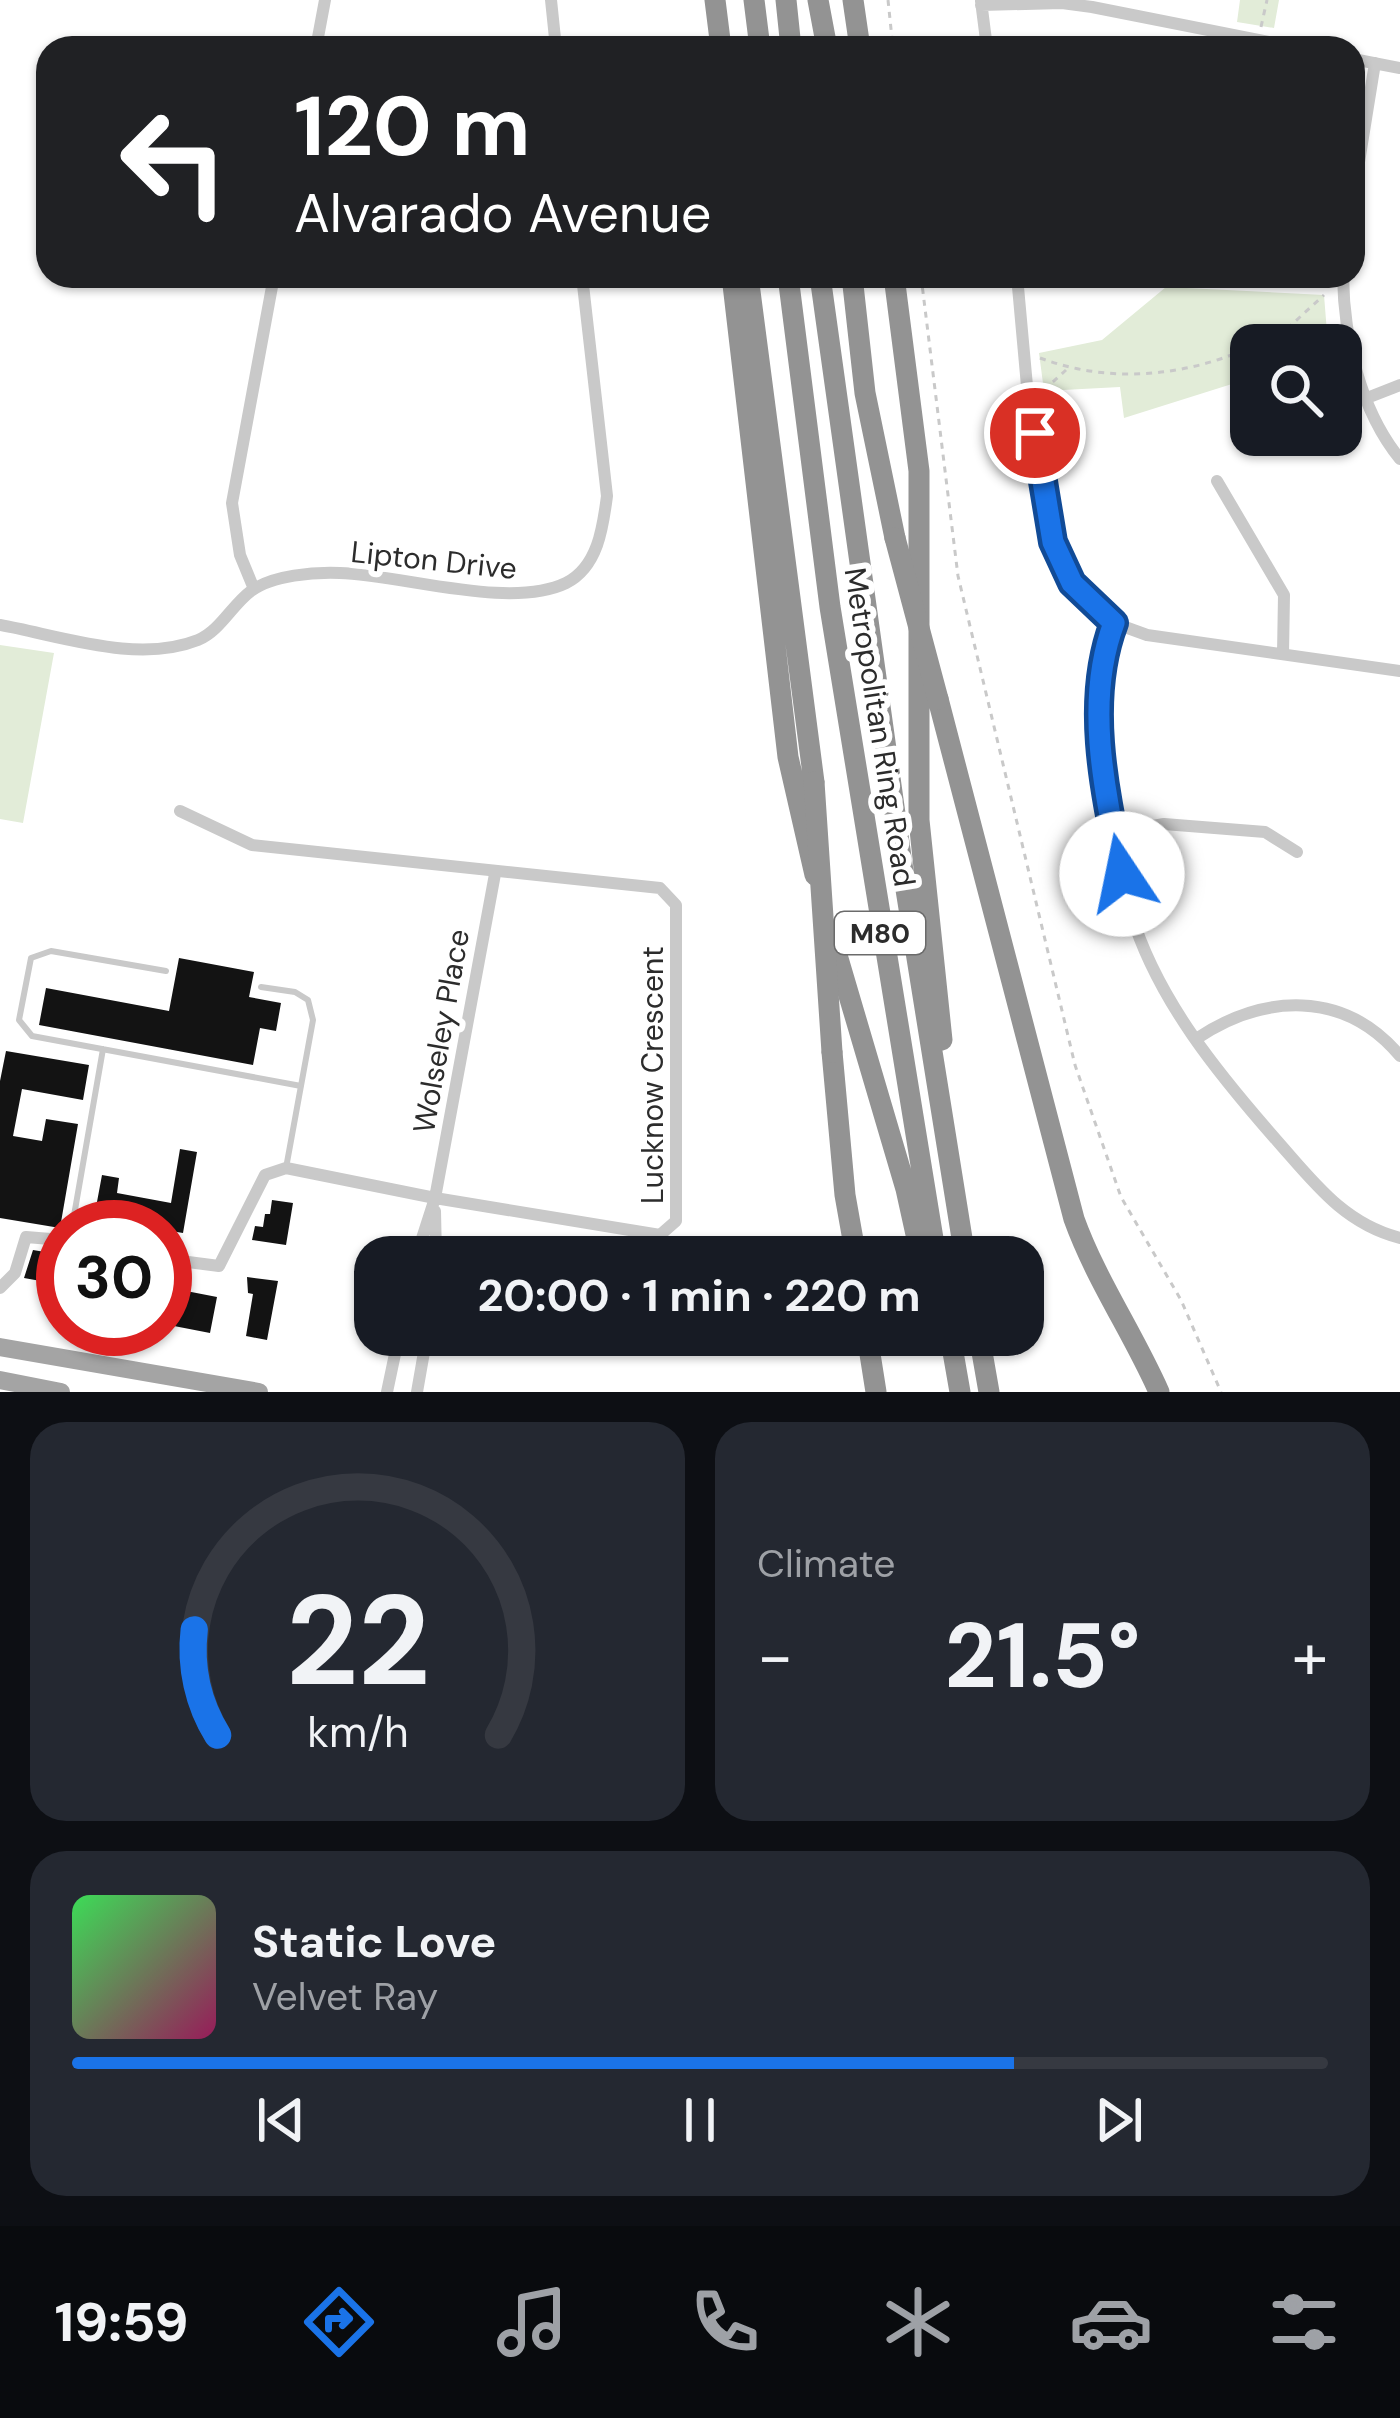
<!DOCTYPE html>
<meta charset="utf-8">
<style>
:root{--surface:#171b24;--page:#242831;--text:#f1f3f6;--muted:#9ea1a6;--line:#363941;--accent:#1a73e8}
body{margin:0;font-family:"DM Sans",sans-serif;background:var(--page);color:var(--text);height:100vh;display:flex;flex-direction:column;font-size:45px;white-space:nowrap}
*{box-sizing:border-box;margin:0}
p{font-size:39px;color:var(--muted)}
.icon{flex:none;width:66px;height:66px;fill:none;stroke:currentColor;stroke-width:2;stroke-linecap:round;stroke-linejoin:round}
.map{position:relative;height:1392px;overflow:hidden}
.drawer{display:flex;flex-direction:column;gap:30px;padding:30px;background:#0d0f14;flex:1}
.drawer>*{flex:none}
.hud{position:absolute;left:36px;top:36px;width:1329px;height:252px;border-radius:36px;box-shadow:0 3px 9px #0004;background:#202124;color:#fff;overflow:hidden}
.tools{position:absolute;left:1230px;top:324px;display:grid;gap:24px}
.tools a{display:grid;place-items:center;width:132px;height:132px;border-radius:24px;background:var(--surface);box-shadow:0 3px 9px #0004;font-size:60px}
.speed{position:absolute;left:36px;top:1200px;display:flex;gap:24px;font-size:60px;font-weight:700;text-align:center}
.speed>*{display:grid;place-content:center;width:156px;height:156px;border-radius:50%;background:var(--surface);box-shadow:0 3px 9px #0004;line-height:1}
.speed .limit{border:18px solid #d22;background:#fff;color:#111}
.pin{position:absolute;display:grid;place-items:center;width:102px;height:102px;color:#fff;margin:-51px;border:6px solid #fff;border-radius:50%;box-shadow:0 3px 12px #0007}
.me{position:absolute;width:132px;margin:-66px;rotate:349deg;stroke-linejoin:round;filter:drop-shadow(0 0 9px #0008)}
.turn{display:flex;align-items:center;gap:42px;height:252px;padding:0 60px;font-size:54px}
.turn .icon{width:156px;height:156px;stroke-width:2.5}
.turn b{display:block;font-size:84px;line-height:102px}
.big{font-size:90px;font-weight:700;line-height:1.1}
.drawer .tile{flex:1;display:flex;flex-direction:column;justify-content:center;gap:18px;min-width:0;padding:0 42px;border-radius:36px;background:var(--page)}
.drawer .dial{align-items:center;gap:0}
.dial svg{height:312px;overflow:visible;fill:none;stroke:var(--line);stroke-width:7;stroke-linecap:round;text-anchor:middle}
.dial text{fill:var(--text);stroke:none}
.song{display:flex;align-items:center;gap:36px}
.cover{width:144px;height:144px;border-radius:18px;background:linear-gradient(135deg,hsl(130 70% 55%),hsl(330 70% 35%))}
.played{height:12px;border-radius:6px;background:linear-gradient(90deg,var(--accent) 75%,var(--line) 75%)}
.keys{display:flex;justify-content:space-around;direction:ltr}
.heat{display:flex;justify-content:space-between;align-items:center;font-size:66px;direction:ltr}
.drawer .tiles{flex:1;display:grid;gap:30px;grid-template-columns:1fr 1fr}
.tile:last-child{grid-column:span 2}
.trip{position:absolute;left:354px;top:1236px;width:690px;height:120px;border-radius:36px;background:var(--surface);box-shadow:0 3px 9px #0004;font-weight:700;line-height:120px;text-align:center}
.dock{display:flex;height:192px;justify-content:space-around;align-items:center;background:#090b0e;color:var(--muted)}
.dock .icon{width:84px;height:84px}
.dock .selected{color:var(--accent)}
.dock b{font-size:54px;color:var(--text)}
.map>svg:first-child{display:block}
.green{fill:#e2ecd8}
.building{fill:#131313}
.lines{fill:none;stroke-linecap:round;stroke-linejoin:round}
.path{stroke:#c9c9c9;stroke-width:3;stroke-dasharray:6 6;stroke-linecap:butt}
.lane{stroke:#c9c9c9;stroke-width:6}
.street{stroke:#c9c9c9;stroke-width:12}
.primary{stroke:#a4a4a4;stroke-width:18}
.highway{stroke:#939393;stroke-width:21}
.highway-bridge{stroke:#939393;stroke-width:21}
.route-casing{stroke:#114b97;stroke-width:30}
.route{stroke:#1a73e8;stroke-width:21}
.labels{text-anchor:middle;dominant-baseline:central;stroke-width:12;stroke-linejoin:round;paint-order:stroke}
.shield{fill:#fff;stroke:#6b6b6b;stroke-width:3}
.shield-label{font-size:27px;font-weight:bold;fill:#2c2c2c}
.street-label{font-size:30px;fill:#2c2c2c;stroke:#fff}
</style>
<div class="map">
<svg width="1400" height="1392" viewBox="0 0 1400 1392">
<rect width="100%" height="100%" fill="#fff"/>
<path class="green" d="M1240,0H1279L1274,28L1237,22Z
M1166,287L1324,295L1328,345H1251V378L1124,418L1120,387L1044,391L1039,353L1102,340Z
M0,645L54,653L23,823L0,819Z"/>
<path class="building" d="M179,958L254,972L249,997L281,1003L276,1031L260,1028L253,1065L39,1025L46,988L169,1011Z
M6,1051L89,1065L83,1100L22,1089L13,1136L42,1141L46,1119L78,1124L60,1228L0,1218V1081Z
M180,1149L197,1152L183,1233L165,1230V1227L94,1218L102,1175L119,1178L117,1193L171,1203Z
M272,1200L293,1203L286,1245L252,1240L255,1226L263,1227L265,1214H270Z
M33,1250L63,1255V1285L24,1278Z
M247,1277L278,1281L267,1340L246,1336L253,1294L248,1293Z
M181,1290L217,1297L210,1333L174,1326Z"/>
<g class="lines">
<path class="path" d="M888,0L893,48
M1261,27L1267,0
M921,276L958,576L1075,1065L1121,1197L1181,1300L1221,1392
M1279,338L1317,345
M1256,345L1277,338L1324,295
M1040,358C1110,384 1184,377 1251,347
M1044,390L1066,370"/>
<path class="lane" d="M166,971L51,951L31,958L19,1020L32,1036L301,1086
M261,987L295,992L308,1000L313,1020L286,1168
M72,1227L103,1049"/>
<path class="street" d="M551,0L556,48
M981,1L987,48
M981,5L1062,3L1092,7L1299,48
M316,48L325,0
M1353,59L1400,68
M1353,199L1375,63
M1017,276L1028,397L1053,542L1072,583L1114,623L1147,635L1400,671
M1343,276C1344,338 1360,410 1400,459
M1367,398L1400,385
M1217,481L1284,595L1283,654
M254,589L240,555L232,503L274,276
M1114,623C1093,678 1099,729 1107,786C1113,828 1119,872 1131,913C1157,1000 1220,1076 1279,1143C1315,1184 1345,1224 1400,1238
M0,625C61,636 138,664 198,640C220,631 232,605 251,591C273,575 314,572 340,573C403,575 510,610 566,583C598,567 603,527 607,496L582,276
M1113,833L1164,824L1265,832L1297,852
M1196,1039C1263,994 1344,989 1400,1056
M435,1211L436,1257
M416,1257L435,1198L495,874
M165,1259L219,1266L265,1175L286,1168L435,1198L660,1235L676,1221V905L660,888L252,845L180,811
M0,1288L15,1273L26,1237L63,1240
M387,1392L399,1335
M417,1392L427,1335"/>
<path class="primary" d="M0,1347L259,1392
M0,1380L61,1392"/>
<path class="highway" d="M715,0L721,48
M754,0L760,48
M786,0L791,48
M818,0L827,48
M853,0L860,48
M732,276L788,757L815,875
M748,276L814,782
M788,276L830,607L936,1257
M820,276L903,871L965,1257
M852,276L865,393L895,538
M894,276L919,471V820L942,1040
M938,699L1074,1219C1096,1280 1133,1333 1159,1392
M829,928L906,1189L921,1257
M832,1052L845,1195L856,1257
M867,1335L876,1392
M950,1335L960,1392
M979,1335L989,1392"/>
<path class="highway-bridge" d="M895,538L938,699
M814,782L832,1052"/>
</g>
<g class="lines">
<defs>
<path id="route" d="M1035,433L1053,542L1072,583L1114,623C1084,702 1105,793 1122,874"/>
</defs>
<use href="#route" class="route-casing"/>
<use href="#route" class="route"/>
</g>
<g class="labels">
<rect class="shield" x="835" y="912" width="90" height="42" rx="9"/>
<g class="shield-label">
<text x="880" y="933">M80</text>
</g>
<g class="street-label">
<text transform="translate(434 560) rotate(6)">Lipton Drive</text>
<text transform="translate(880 727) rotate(81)">Metropolitan Ring Road</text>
<text transform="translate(441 1031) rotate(-80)">Wolseley Place</text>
<text transform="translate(652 1075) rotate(-90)">Lucknow Crescent</text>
</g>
</g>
</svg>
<div class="tools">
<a><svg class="icon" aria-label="search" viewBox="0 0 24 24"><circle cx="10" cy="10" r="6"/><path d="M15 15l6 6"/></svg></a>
</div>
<div class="speed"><div class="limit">30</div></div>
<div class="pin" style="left:1035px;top:433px;background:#d93025"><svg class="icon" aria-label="arrive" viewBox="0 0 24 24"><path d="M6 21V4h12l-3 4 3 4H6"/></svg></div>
<svg class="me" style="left:1122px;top:874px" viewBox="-20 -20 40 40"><circle r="19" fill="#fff"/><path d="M0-13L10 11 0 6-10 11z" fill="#1a73e8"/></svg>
<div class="trip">20:00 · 1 min · 220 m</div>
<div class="hud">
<div class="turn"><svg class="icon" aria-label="left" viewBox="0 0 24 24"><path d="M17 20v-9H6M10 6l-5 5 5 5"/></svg><div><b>120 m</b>Alvarado Avenue</div></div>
</div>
</div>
<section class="drawer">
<div class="tiles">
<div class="tile dial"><svg viewBox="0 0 100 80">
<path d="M14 69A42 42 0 1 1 86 69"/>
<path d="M14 69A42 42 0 0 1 8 42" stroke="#1a73e8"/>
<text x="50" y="56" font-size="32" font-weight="700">22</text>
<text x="50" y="72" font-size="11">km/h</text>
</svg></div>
<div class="tile"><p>Climate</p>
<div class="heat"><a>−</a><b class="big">21.5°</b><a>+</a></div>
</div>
<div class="tile">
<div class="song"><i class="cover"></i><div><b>Static Love</b><p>Velvet Ray</p></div></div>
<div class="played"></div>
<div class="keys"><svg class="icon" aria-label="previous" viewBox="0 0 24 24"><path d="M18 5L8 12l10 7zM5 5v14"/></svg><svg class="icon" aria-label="pause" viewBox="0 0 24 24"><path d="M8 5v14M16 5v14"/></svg><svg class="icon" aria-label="next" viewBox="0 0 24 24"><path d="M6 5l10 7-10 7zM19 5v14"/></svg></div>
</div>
</div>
</section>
<nav class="dock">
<b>19:59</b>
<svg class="icon selected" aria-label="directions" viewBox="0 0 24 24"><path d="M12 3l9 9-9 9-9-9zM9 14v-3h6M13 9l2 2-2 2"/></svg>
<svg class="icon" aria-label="music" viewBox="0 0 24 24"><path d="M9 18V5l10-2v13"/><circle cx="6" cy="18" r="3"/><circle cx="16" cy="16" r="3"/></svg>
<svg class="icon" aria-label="phone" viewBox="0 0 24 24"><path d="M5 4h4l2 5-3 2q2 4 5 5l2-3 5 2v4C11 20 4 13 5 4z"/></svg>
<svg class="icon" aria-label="climate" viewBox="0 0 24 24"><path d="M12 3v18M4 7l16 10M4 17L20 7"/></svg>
<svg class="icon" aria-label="car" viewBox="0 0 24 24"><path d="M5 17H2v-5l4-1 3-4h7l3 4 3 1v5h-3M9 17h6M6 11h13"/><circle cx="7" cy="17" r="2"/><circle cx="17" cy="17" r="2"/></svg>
<svg class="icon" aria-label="filters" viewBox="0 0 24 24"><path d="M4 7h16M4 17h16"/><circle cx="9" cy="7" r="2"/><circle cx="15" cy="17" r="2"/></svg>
</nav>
